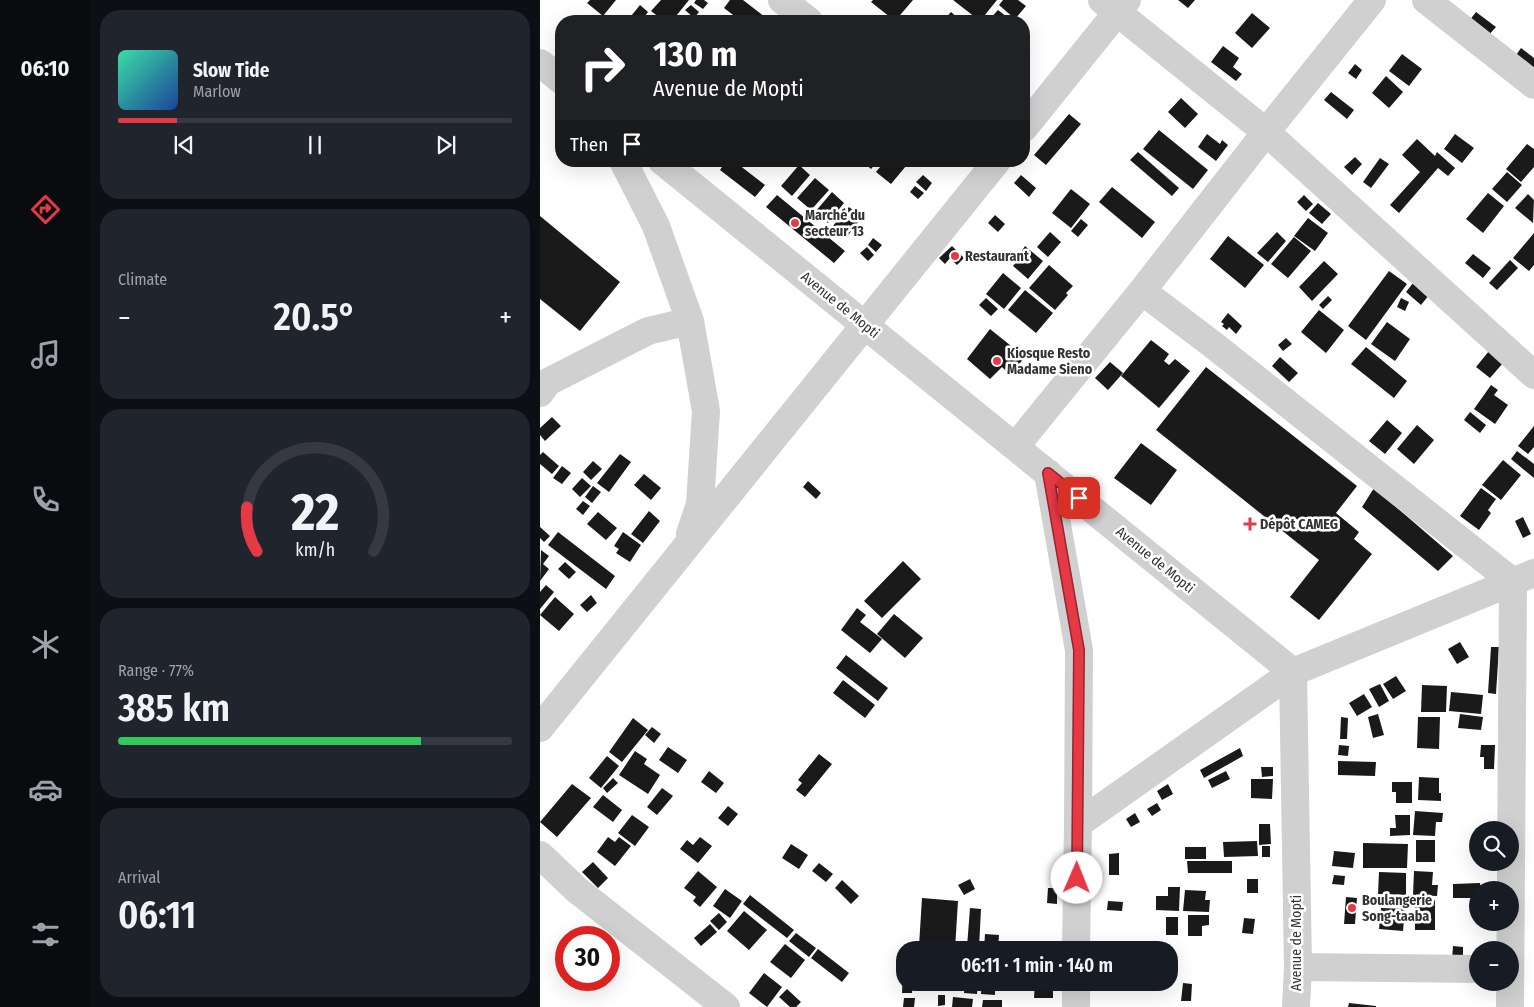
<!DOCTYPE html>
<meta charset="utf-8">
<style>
:root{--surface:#171b24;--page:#20242c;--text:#f1f3f6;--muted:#9ea1a6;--line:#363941;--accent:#e63946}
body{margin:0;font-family:"Fira Sans Condensed",sans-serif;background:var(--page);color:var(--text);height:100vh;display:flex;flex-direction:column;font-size:19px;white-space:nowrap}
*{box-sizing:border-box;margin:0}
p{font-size:16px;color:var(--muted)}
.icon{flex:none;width:28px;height:28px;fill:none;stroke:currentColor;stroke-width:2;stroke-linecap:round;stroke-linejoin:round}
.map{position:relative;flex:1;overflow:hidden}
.sheet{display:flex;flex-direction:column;gap:10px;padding:10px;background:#0d0f14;width:450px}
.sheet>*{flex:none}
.hud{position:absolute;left:15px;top:15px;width:475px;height:152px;border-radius:20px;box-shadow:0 5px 20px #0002;background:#202124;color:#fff;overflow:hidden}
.controls{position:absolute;left:929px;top:821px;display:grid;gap:10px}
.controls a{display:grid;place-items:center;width:50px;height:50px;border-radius:50%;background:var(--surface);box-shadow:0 5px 20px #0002;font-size:25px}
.speed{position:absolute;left:15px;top:926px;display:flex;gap:10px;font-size:25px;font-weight:700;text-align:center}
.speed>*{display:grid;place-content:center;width:65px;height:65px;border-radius:50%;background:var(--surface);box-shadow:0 5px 20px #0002;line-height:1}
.speed .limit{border:8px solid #d22;background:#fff;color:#111}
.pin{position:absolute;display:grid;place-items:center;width:42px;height:42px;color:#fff;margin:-21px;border-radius:10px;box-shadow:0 2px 8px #0006}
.me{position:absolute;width:55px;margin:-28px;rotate:1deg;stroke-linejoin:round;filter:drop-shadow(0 0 4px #0008)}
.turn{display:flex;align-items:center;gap:18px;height:105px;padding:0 15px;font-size:22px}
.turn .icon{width:65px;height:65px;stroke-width:2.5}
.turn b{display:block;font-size:35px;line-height:42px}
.then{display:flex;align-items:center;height:48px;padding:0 15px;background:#0003;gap:10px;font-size:19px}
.big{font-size:38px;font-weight:600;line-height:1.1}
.sheet .card{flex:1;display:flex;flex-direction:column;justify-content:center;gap:8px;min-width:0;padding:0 18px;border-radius:20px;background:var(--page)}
.sheet .dial{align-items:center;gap:0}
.dial svg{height:130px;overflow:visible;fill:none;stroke:var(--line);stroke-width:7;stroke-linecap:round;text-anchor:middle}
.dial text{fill:var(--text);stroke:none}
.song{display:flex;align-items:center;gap:15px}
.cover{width:60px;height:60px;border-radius:8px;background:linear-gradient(135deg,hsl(160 70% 55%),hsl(220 70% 35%))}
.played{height:5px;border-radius:2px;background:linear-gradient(90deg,var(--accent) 15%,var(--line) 15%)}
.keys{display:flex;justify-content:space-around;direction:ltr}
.heat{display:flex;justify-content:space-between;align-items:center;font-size:28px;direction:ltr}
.charge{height:8px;border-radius:4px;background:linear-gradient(90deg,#34c759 77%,var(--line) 0)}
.trip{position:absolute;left:356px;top:941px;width:282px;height:50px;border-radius:20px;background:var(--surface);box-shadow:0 5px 20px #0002;font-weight:600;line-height:50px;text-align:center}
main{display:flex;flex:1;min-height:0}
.tabs{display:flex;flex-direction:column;width:90px;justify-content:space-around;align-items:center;background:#090b0e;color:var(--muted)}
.tabs .icon{width:35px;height:35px}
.tabs .current{color:var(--accent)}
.tabs b{font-size:22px;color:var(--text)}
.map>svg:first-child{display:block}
.building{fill:#1a1a1a}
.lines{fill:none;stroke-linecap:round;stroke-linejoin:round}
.minor{stroke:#d0d0d0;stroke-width:28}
.route-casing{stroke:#96252e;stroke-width:12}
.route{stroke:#e63946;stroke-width:9}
.poi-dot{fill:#e63946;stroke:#fff;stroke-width:2}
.labels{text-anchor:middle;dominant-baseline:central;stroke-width:5;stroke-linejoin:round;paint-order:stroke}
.poi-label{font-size:14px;font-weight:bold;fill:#333;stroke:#fff;text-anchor:start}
.street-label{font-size:14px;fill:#333;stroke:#fff}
</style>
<main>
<nav class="tabs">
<b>06:10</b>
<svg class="icon current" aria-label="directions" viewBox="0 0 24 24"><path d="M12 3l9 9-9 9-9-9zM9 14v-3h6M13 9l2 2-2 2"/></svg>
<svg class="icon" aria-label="music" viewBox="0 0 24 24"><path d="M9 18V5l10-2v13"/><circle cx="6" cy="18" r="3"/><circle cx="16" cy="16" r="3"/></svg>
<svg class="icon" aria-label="phone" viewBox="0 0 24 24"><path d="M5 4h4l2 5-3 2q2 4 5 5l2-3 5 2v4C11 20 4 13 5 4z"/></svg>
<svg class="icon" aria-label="climate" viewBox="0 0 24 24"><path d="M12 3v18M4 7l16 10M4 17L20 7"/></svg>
<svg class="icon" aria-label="car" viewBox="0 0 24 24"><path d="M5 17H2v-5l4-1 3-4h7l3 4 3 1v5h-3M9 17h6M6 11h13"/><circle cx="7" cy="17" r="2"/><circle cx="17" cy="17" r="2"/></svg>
<svg class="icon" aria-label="filters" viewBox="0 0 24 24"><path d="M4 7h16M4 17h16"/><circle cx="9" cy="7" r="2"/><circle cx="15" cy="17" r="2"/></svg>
</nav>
<section class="sheet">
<div class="card">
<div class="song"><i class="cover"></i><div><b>Slow Tide</b><p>Marlow</p></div></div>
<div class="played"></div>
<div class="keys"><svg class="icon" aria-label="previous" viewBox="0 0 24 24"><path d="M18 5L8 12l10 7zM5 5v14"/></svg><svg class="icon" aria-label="pause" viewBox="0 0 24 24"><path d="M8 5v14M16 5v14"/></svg><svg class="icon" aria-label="next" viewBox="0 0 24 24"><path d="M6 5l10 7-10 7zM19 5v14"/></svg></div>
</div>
<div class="card"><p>Climate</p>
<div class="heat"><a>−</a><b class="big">20.5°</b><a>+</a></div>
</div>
<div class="card dial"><svg viewBox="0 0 100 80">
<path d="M14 69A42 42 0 1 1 86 69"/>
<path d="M14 69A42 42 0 0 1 8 42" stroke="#e63946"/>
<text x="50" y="56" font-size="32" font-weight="700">22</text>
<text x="50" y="72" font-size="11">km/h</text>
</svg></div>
<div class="card"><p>Range · 77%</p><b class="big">385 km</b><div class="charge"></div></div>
<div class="card"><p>Arrival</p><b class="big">06:11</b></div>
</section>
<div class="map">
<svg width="994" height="1007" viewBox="0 0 994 1007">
<rect width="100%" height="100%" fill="#fff"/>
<path class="building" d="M50,0H76L63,16L47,3Z
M121,0H149L132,21H124L111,11Z
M156,0H164L168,3L163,9L154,3Z
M190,0H203L230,21H201L184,8Z
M333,0H373L355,21L331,2Z
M413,0H457L440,21Z
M463,0H478L486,6L475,19L459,5Z
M638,0H655L648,8Z
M100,5L108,12L101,21H87Z
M151,5L159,12L154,18L145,10Z
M458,10L472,21H448Z
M411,12L421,21H403Z
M936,12L956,27L948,36L929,21Z
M712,13L730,28L712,48L695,33Z
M683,46L699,58L693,67L702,74L696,81L671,62Z
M981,48L994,58V74L974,58Z
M862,54L882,69L869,86L849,71Z
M815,64L822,70L816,79L808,73Z
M846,76L863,92L849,108L832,93Z
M791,92L814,110L807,119L784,100Z
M641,98L658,114L645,128L628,112Z
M529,114L541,124L506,165L494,155Z
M619,130L668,170L653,189L603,149Z
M667,134L680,144L682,140L688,145L676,161L658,147Z
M915,134L934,148L922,163L904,149Z
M877,139L895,156L897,152L915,168L908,176L898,168L859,213L850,205L880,172L862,155Z
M987,144L994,149V167L981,182L966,169Z
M598,152L639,188L632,196L590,160Z
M815,157L822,164L812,175L804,167Z
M840,158L849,164L831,188L823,182Z
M186,161H194L225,185L215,197L180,170Z
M322,161H338L331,169Z
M345,161H361L366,166L351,184L336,172Z
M259,165L270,175L252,196L241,186Z
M967,172L982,185L967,202L952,189Z
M383,175L392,183L386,191L376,182Z
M481,175L496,188L489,197L474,183Z
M275,178L289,190L271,210L257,198Z
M375,186L384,193L378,199L370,192Z
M572,187L615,222L602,238L559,202Z
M531,189L550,204L531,228L512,213Z
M292,192L304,203L288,223L275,212Z
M948,193L964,206L943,233L926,219Z
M988,194L994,200L993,223L975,208Z
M237,195L305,251L294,263L226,207Z
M764,195L773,204L766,211L757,202Z
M778,203L791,214L782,224L769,213Z
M309,207L322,217L306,238L292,227Z
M455,215L465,224L458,232L448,223Z
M0,216L80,282L40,331L0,299Z
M768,218L788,233L775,251L754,236Z
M541,219L548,225L538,237L531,231Z
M510,232L521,242L508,257L497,247Z
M737,232L746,241L728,262L717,253Z
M994,233V265L989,271L973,258Z
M688,236L724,265L705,288L670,259Z
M754,237L771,251L748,278L731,264Z
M333,238L342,245L336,252L328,245Z
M412,246L424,258L417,265L410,258L405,264L399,258Z
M485,246L503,261L488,279L473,266L483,254L481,252Z
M327,247L334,255L328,261L320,253Z
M933,254L951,268L943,278L925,263Z
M970,260L978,268L957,290L949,283Z
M784,261L798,274L772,301L759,287Z
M509,265L533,286L526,293L528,295L515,310L489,288Z
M849,271L867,284L826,340L808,326Z
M463,273L481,288L464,309L446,294Z
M873,283L889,295L881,305L866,292Z
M485,290L513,313L496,333L468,310Z
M788,296L792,300L783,309L779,305Z
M446,298L458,309L451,316L439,305Z
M861,298L869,302L865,311L857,307Z
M779,310L804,330L786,353L761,332Z
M688,313L702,326L696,334L689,327L687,330L682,326L684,324L681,322Z
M847,322L870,339L855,361L831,344Z
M450,329L485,357L470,375L462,367L450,379L427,359Z
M746,338L752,344L743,351L738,345Z
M611,340L629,354L624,361L629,365L635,359L650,371L619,408L581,376Z
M826,347L867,381L854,398L811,364Z
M949,351L963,363L950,378L936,367Z
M740,357L758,373L749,382L732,366Z
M570,362L583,373L568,390L555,378Z
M666,367L817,486L796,513L819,532L814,539L832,554L779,620L750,597L779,560L616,430Z
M951,385L958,390L954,395L968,405L955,424L934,409Z
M930,412L946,425L940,433L924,420Z
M12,417L21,426L5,441L0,435V428Z
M847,420L862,433L845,454L829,441Z
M877,425L894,440L874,464L857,449Z
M994,426V447L988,454L978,446Z
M601,443L637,470L611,505L574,478Z
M977,451L994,464V478L971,459Z
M3,452L19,466L12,474L0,464V455Z
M80,454L91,462L69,492L57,483Z
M963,460L981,475L961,500L942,485Z
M53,461L62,469L51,480L43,472Z
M22,466L31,473L22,484L13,478Z
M104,474L121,488L111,500L94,485Z
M42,478L51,486L40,497L32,489Z
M268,481L281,493L276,499L263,487Z
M53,486L61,492L52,503L45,497Z
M834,488L913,556L898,571L822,507Z
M941,488L956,499L948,510L951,513L939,530L920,516Z
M43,501L50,506L43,515L36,509Z
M109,511L120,521L103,543L91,534Z
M58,512L77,528L66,540L47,524Z
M983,517L991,534L983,538L975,521Z
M0,527L10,536L4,542L0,538Z
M18,532L75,576L66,589L8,545Z
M83,532L101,545L90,562L76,553L79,549L74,546Z
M1,550L9,556L3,564L9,569L0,581Z
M363,561L381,579L342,618L324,601Z
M25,562L36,572L29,579L18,569Z
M6,585L14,592L0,609V592Z
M51,595L57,603L47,612L40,605Z
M15,597L34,614L19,631L0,615Z
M317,608L326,615L320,622L342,639L330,653L301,630Z
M354,614L383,638L365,658L337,634Z
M920,642L929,657L917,664L908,649Z
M951,647H959L956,694L948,693Z
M306,655L348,688L338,701L296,668Z
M856,676L866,691L853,699L843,684Z
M303,680L335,705L325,718L293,693Z
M840,684L849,701L839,707L829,689Z
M882,685L907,686L906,712H881Z
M911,692L943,695L941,714L909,711Z
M824,694L832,707L817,716L809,703Z
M838,714L844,735L833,738L828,717Z
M920,714L943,717L941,730L918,728Z
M801,717L808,718L807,739H800Z
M878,717H900L899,749L877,748Z
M93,718L108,730L82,762L69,752Z
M112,727L121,734L114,743L105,735Z
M799,745L809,746L808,756L798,755Z
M941,745H955L954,769H944V757H940Z
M128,747L147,760L138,773L119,760Z
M700,748L703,756L664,778L660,770Z
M95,751L107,759L104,764L120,775L108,794L79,775Z
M279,754L292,764L265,797L256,790L262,783L258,780Z
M67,756L79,766L61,788L49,778Z
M798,761L836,762L835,776L798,775Z
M721,767H733V776L722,777Z
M169,771L184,783L176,793L161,782Z
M686,771L690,779L672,788L668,780Z
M879,777L899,778V793H901V801L878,800Z
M73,778L78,783L67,793L63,788Z
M711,779H733L732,799L711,798Z
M852,782H872V803H856V792H852Z
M32,784L51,798L17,837L0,822Z
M628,784L633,794L622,800L617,791Z
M122,788L133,796L117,815L107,807Z
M63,795L82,810L73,822L53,807Z
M617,803L621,810L612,816L607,809Z
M188,806L198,814L188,826L178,818Z
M875,811L903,813L902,822H896L895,836L873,835Z
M595,813L600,822L591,827L586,819Z
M92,815L109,827L95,846L78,833Z
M855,815H870V835L850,836V828H856Z
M719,824H730L731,844L719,845Z
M68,837L75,842L79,837L91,846L75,866L57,852Z
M160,837L172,846L158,863L140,849L147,840L153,845Z
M876,840H895V862H876Z
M717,841L718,856L684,857L683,842Z
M823,843L868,844L867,868H823Z
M251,844L268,855L259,869L242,858Z
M722,846H730V857H722Z
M645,847H666V859H645Z
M794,851L815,853L813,868L792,866Z
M579,853V875H569V854Z
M647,861H692V873H648Z
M53,862L68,878L58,888L42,872Z
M279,863L293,874L286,882L272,871Z
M158,871L177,887L160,907L153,901L156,897L144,888Z
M874,871L893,872L892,885H898L897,896L873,895Z
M839,872L866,873V895L838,894Z
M794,875L805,876L804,885L792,884Z
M430,879L435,889L424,895L418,885Z
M707,879H718V893H707Z
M302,880L319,896L311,904L295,888Z
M940,883L941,890H938V898H913V884Z
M628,887H640L639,911L616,910V896H628Z
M508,888H517V904L507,903Z
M185,889L202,901L190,918L173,906Z
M645,890L666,891L665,900H670L669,912L643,911Z
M210,895L254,930L247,938L203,904Z
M806,897L817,898L815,924H804Z
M382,898L418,901L415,949L379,946Z
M875,900H895V930H875Z
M568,901L583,902L582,911L567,910Z
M430,908L441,909L439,948L427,947Z
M841,908L865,909L863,931L839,929Z
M204,911L227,930L209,950L187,931Z
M179,913L187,922L179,930L170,921Z
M648,915H669V925L662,926V936H648Z
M626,917H638V935H626Z
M704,918L715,919L713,934L702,933Z
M170,924L177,932L161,946L154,938Z
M256,933L276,948L269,957L249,941Z
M445,934L459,935L458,950H444Z
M245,944L265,960L251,978L230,962Z
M913,946L923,947V960H912Z
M278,949L309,973L302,982L271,958Z
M363,969H365V982H373L372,993H362Z
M224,973L242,987L227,1007L209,993Z
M425,982H438L437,994L424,993Z
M442,982H455V995L441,994Z
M495,982H513V998H494Z
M643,983L652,984L651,1001H641Z
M247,989L261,1002L256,1007H250L239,997Z
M398,995H405V1005L398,1006Z
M413,997L433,999L432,1007H412Z
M364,998H375L374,1007H363Z
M443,1000H462V1007H442Z
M809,1003L836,1006V1007H808Z"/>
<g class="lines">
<path class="minor" d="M242,0L269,21
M562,0L726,132L994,375
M886,0L994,85
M0,63L21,80
M484,128L587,0
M83,161L116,226L150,321
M122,161L753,672L758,967L756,1007
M602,291L726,132L832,0
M0,393L8,382L108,331L150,321L166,411L160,504L150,534
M475,447L602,291L672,344L973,582L970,1007
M508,473L539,650L538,824
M0,728L457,161
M0,855L37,890L186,1007
M536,950L538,824L753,672L994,573
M758,967L938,969
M536,1007V982"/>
</g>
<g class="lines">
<defs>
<path id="route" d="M537,878L539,650L508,473L539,498"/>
</defs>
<use href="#route" class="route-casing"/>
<use href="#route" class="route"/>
</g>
<g class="poi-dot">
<circle cx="255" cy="223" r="5"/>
<circle cx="415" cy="256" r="5"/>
<circle cx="457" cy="361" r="5"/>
<path d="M707.5 516.5h5v5h5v5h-5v5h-5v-5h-5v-5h5z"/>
<circle cx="812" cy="908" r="5"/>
</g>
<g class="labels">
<g class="poi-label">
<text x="265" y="215">Marché du<tspan x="265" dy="16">secteur 13</tspan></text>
<text x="425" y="256">Restaurant</text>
<text x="467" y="353">Kiosque Resto<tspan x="467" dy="16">Madame Sieno</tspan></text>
<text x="720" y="524">Dépôt CAMEG</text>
<text x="822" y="900">Boulangerie<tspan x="822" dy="16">Song-taaba</tspan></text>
</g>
<g class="street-label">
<text transform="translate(300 305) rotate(39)">Avenue de Mopti</text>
<text transform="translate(615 560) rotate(39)">Avenue de Mopti</text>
<text transform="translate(756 943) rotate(-90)">Avenue de Mopti</text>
</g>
</g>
</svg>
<div class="controls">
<a><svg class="icon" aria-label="search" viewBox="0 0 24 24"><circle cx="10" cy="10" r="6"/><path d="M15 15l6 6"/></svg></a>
<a>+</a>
<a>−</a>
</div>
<div class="speed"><div class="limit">30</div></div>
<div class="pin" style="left:539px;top:498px;background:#d93025"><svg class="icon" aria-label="arrive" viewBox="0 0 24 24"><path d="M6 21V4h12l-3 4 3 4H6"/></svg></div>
<svg class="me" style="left:537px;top:878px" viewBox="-20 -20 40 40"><circle r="19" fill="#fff"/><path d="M0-13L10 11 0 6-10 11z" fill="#e63946"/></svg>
<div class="trip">06:11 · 1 min · 140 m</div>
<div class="hud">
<div class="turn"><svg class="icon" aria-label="right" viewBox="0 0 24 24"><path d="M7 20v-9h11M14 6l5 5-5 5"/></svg><div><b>130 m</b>Avenue de Mopti</div></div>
<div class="then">Then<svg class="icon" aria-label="arrive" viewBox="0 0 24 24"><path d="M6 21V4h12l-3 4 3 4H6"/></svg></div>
</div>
</div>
</main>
